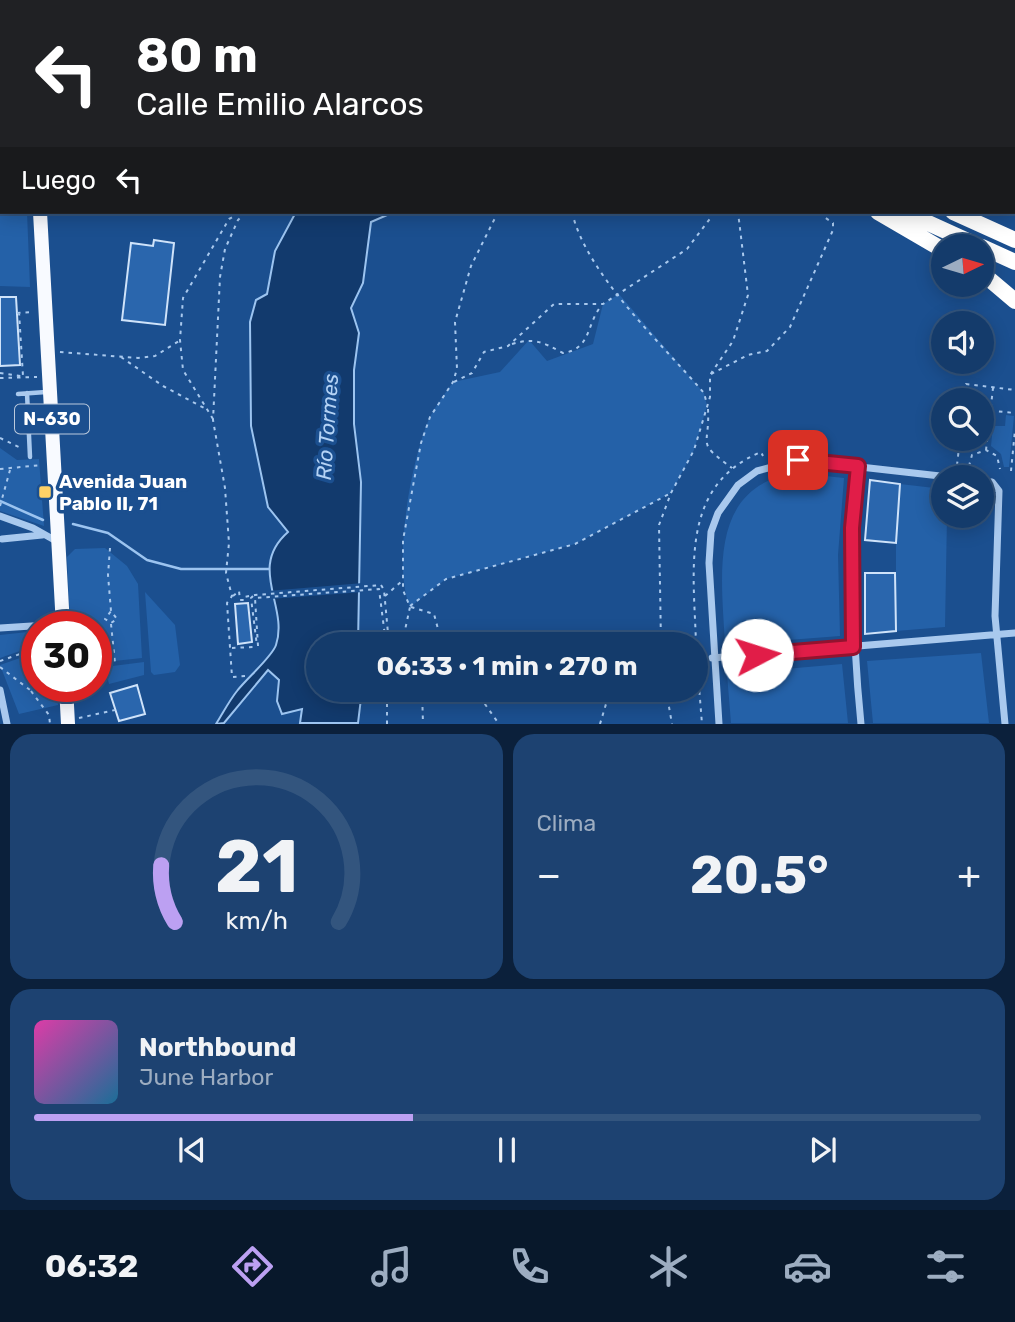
<!DOCTYPE html>
<html lang="es">
<meta charset="utf-8">
<style>
:root{--surface:#143b6b;--page:#1d4271;--text:#f1f3f6;--muted:#9dadc1;--line:#33557e;--accent:#bca0f2}
body{margin:0;font-family:Rubik,sans-serif;background:var(--page);color:var(--text);height:100vh;display:flex;flex-direction:column;font-size:26px;white-space:nowrap}
*{box-sizing:border-box;margin:0}
p{font-size:23px;color:var(--muted)}
.icon{flex:none;width:38px;height:38px;fill:none;stroke:currentColor;stroke-width:2;stroke-linecap:round;stroke-linejoin:round}
.map{position:relative;height:724px;overflow:hidden}
.sheet{display:flex;flex-direction:column;gap:10px;padding:10px;background:#0b203b;flex:1}
.sheet>*{flex:none}
.hud{position:absolute;left:0px;top:0px;width:1015px;height:214px;box-shadow:0 4px 18px #0003,0 0 0 2px var(--line);background:#202124;color:#fff;overflow:hidden}
.needle{width:46px;rotate:85deg}
.fabs{position:absolute;left:931px;top:234px;display:grid;gap:14px}
.fabs a{display:grid;place-items:center;width:63px;height:63px;border-radius:50%;background:var(--surface);box-shadow:0 4px 18px #0003,0 0 0 2px var(--line);font-size:35px}
.speed{position:absolute;left:21px;top:611px;display:flex;gap:14px;font-size:35px;font-weight:700;text-align:center}
.speed>*{display:grid;place-content:center;width:91px;height:91px;border-radius:50%;background:var(--surface);box-shadow:0 4px 18px #0003,0 0 0 2px var(--line);line-height:1}
.speed .limit{border:10px solid #d22;background:#fff;color:#111}
.pin{position:absolute;display:grid;place-items:center;width:60px;height:60px;color:#fff;margin:-30px;border-radius:14px;box-shadow:0 4px 10px #0006}
.me{position:absolute;width:77px;margin:-38px;rotate:85deg;stroke-linejoin:round;filter:drop-shadow(0 0 5px #0008)}
.turn{display:flex;align-items:center;gap:24px;height:147px;padding:0 21px;font-size:32px}
.turn .icon{width:91px;height:91px;stroke-width:2.5}
.turn b{display:block;font-size:49px;line-height:60px}
.then{display:flex;align-items:center;height:66px;padding:0 21px;background:#0003;gap:14px;font-size:26px}
.big{font-size:52px;font-weight:700;line-height:1.1}
.sheet .card{flex:1;display:flex;flex-direction:column;justify-content:center;gap:10px;min-width:0;padding:0 24px;border-radius:21px;background:var(--page)}
.sheet .dial{align-items:center;gap:0}
.dial svg{height:182px;overflow:visible;fill:none;stroke:var(--line);stroke-width:7;stroke-linecap:round;text-anchor:middle}
.dial text{fill:var(--text);stroke:none}
.song{display:flex;align-items:center;gap:21px}
.cover{width:84px;height:84px;border-radius:10px;background:linear-gradient(135deg,hsl(320 70% 55%),hsl(200 70% 35%))}
.played{height:7px;border-radius:4px;background:linear-gradient(90deg,var(--accent) 40%,var(--line) 40%)}
.keys{display:flex;justify-content:space-around;direction:ltr}
.heat{display:flex;justify-content:space-between;align-items:center;font-size:38px;direction:ltr}
.sheet .tiles{flex:1;display:grid;gap:10px;grid-template-columns:1fr 1fr}
.card:last-child{grid-column:span 2}
.trip{position:absolute;left:306px;top:632px;width:402px;height:70px;border-radius:35px;background:var(--surface);box-shadow:0 4px 18px #0003,0 0 0 2px var(--line);font-weight:700;line-height:70px;text-align:center}
.tab-bar{display:flex;height:112px;justify-content:space-around;align-items:center;background:#08182b;color:var(--muted)}
.tab-bar .icon{width:49px;height:49px}
.tab-bar .current{color:var(--accent)}
.tab-bar b{font-size:32px;color:var(--text)}
.map>svg:first-child{display:block}
.green{fill:#2461a8}
.water{fill:#123a6d;stroke:#9cc4f0;stroke-width:2}
.pier{fill:#1b4f8f}
.lines{fill:none;stroke-linecap:round;stroke-linejoin:round}
.stream{stroke:#9cc4f0;stroke-width:2.5}
.building{fill:#2a66ad;stroke:#cfe3fa;stroke-width:2}
.path{stroke:#a9c9ee;stroke-width:2;stroke-dasharray:3.5 5;stroke-linecap:butt}
.service{stroke:#a9c9ee;stroke-width:4.5}
.minor{stroke:#a9c9ee;stroke-width:7}
.trunk{stroke:#f8faff;stroke-width:14}
.motorway{stroke:#fff;stroke-width:16}
.route-casing{stroke:#92132f;stroke-width:18}
.route{stroke:#e11d48;stroke-width:12}
.poi-dot{fill:#ffd166;stroke:#1b4f8f;stroke-width:2.5}
.labels{text-anchor:middle;dominant-baseline:central;stroke-width:7;stroke-linejoin:round;paint-order:stroke}
.shield{fill:#1b4f8f;stroke:#bbcadd;stroke-width:2}
.shield-label{font-size:18px;font-weight:bold;fill:#fff}
.poi-label{font-size:19px;font-weight:bold;fill:#fff;stroke:#1b4f8f;text-anchor:start}
.water-label{font-size:21px;font-style:italic;fill:#b5d3f5;stroke:#1b4f8f}
</style>
<div class="map">
<svg width="1015" height="724" viewBox="0 0 1015 724">
<rect width="100%" height="100%" fill="#1b4f8f"/>
<path class="green" d="M0,91L2,212H27L30,287L0,286Z
M619,294L704,393L707,406L694,450L671,493L575,544L446,579L410,607C392,565 411,461 429,419C435,406 445,394 453,382L500,372L529,340L547,361L593,344L603,304Z
M1006,415L1014,416L1009,467H1004L1001,454L991,446L993,426H1005Z
M0,448L17,460L39,459L44,526L0,511Z
M797,473L844,478L838,555L840,636L725,645C722,578 706,485 797,473Z
M900,484L943,489V516H947L945,627L896,631V543Z
M105,548L127,566L138,584L142,658L96,663V626H70L67,557L75,549Z
M145,592L175,625L180,665L175,672L154,675L151,672Z
M37,631V645L0,658V635Z
M37,652V686H57L58,705L19,714L0,665Z
M981,653L989,723H873L867,661Z
M144,662V675L109,684L105,667Z
M842,664L848,723H731L727,674Z"/>
<path class="water" d="M296,212H394L371,222L363,283L351,308L359,333L354,370V424L361,482L358,644H318V690H362L358,723H300L302,709L282,714L277,701L279,680L268,670L224,723L216,724C223,713 229,701 237,691C246,679 272,657 276,645C289,606 247,568 288,532L268,507L251,426L250,322L256,300L267,294L275,251Z"/>
<path class="pier" d="M363,583V592L270,599L268,591Z"/>
<g class="lines">
<path class="stream" d="M0,501L43,520
M73,524L108,533L147,560L181,569H269"/>
</g>
<path class="building" d="M154,240L174,243L165,325L122,320L131,243L153,246Z
M0,297H16L20,365L0,366Z
M870,480L900,484L896,543L865,540Z
M865,573H895L896,631L865,634Z
M248,603L252,642L238,644L235,604Z
M137,685L145,714L119,721L110,693Z"/>
<g class="lines">
<path class="path" d="M14,0V2
M66,2L85,0
M217,2V0
M338,2L339,0
M458,2L461,0
M636,2L637,0
M688,2L690,0
M852,2L854,0
M895,2L896,0
M0,20H2
M1013,30L1015,26
M1013,35L1015,36
M572,212C586,274 662,344 704,393L707,404
M19,312L23,376
M17,313L34,312
M512,344C535,337 544,343 563,353C592,349 586,323 602,305
M60,352L138,358L155,356L179,341
M121,357L163,386L206,409
M0,373L21,376
M711,374L748,355L767,351L790,327L833,230V223L817,212
M0,378L37,377
M454,382L472,373L484,352L508,346L554,304H603L687,249L715,212
M964,401L966,384L1015,390
M708,409C710,448 695,441 732,468
M982,410L1015,413
M213,419L183,370L180,340L183,298L229,219L242,212
M0,438L21,448
M986,450L993,388
M957,465L960,439
M969,466L972,455L986,450L997,456L1000,469
M0,469L42,465
M1011,471L1015,430
M0,506L10,470
M110,548L108,575L111,611L117,619L111,623L105,619L111,611
M233,596L239,591L240,600H244V597L255,595L381,585L384,590L389,644
M253,596L251,598L257,646
M385,596L402,581
M410,606L446,579L575,544L669,494
M411,607L434,614L442,644
M111,624L115,663
M402,644L410,607L403,590V540L421,443L430,417L453,382L457,369L455,322L471,266L498,212
M655,644L660,635
M661,644L659,525L671,493L694,450L710,397V375L733,341L748,295L738,212
M696,644C694,571 679,486 761,452L763,456
M258,646L255,598L379,589L386,644
M232,648L254,647
M696,649L702,724
M25,652L37,680
M0,661L37,648
M0,667L30,690L42,686
M245,676L232,677L227,603L232,596L226,573L229,543L225,488L213,420L220,277L225,249L238,220L246,212
M422,690L423,724
M475,690L499,724
M666,690L672,724
M31,691L49,715L50,724
M79,718L115,710
M387,724V690
M600,724L606,704L617,690"/>
<path class="service" d="M27,393L30,457
M18,394L46,392"/>
<path class="minor" d="M858,466C851,553 852,636 861,724
M982,481L992,482L999,491L995,616L1005,724
M0,516L33,528L58,542
M2,539L42,535
M0,628L63,624
M712,658L1015,633
M0,690L7,724
M719,724L709,563L711,532L718,513L738,485L757,471L798,460L958,478"/>
<path class="trunk" d="M28,0V2
M40,212L63,626
M66,686L68,724"/>
<path class="motorway" d="M558,0L561,2
M590,0L592,2
M878,212L943,250
M904,212L981,247
M953,212L1015,240
M982,247L1015,262
M982,273L1015,301"/>
</g>
<g class="lines">
<defs>
<path id="route" d="M757,655L853,647L852,528L858,466L798,460"/>
</defs>
<use href="#route" class="route-casing"/>
<use href="#route" class="route"/>
</g>
<rect class="poi-dot" x="38" y="485" width="14" height="14" rx="3.5"/>
<g class="labels">
<rect class="shield" x="15" y="404.5" width="74" height="29" rx="5"/>
<g class="shield-label">
<text x="52" y="419">N-630</text>
</g>
<g class="poi-label">
<text x="59" y="481">Avenida Juan<tspan x="59" dy="22">Pablo II, 71</tspan></text>
</g>
<g class="water-label">
<text transform="translate(327 427) rotate(-86)">Río Tormes</text>
</g>
</g>
</svg>
<div class="fabs">
<a><svg class="needle" viewBox="-14 -14 28 28"><path d="M0-13l5 13h-10z" fill="#e53935"/><path d="M0 13l5-13h-10z" fill="#9dadc1"/></svg></a>
<a><svg class="icon" aria-label="sound" viewBox="0 0 24 24"><path d="M4 9h4l5-4v14l-5-4H4zM17 9q2 3 0 6"/></svg></a>
<a><svg class="icon" aria-label="search" viewBox="0 0 24 24"><circle cx="10" cy="10" r="6"/><path d="M15 15l6 6"/></svg></a>
<a><svg class="icon" aria-label="layers" viewBox="0 0 24 24"><path d="M12 4l9 5-9 5-9-5zM3 14l9 5 9-5"/></svg></a>
</div>
<div class="speed"><div class="limit">30</div></div>
<div class="pin" style="left:798px;top:460px;background:#d93025"><svg class="icon" aria-label="arrive" viewBox="0 0 24 24"><path d="M6 21V4h12l-3 4 3 4H6"/></svg></div>
<svg class="me" style="left:757px;top:655px" viewBox="-20 -20 40 40"><circle r="19" fill="#fff"/><path d="M0-13L10 11 0 6-10 11z" fill="#e11d48"/></svg>
<div class="trip">06:33 · 1 min · 270 m</div>
<div class="hud">
<div class="turn"><svg class="icon" aria-label="left" viewBox="0 0 24 24"><path d="M17 20v-9H6M10 6l-5 5 5 5"/></svg><div><b>80 m</b>Calle Emilio Alarcos</div></div>
<div class="then">Luego<svg class="icon" aria-label="left" viewBox="0 0 24 24"><path d="M17 20v-9H6M10 6l-5 5 5 5"/></svg></div>
</div>
</div>
<section class="sheet">
<div class="tiles">
<div class="card dial"><svg viewBox="0 0 100 80">
<path d="M14 69A42 42 0 1 1 86 69"/>
<path d="M14 69A42 42 0 0 1 8 44" stroke="#bca0f2"/>
<text x="50" y="56" font-size="32" font-weight="700">21</text>
<text x="50" y="72" font-size="11">km/h</text>
</svg></div>
<div class="card"><p>Clima</p>
<div class="heat"><a>−</a><b class="big">20.5°</b><a>+</a></div>
</div>
<div class="card">
<div class="song"><i class="cover"></i><div><b>Northbound</b><p>June Harbor</p></div></div>
<div class="played"></div>
<div class="keys"><svg class="icon" aria-label="previous" viewBox="0 0 24 24"><path d="M18 5L8 12l10 7zM5 5v14"/></svg><svg class="icon" aria-label="pause" viewBox="0 0 24 24"><path d="M8 5v14M16 5v14"/></svg><svg class="icon" aria-label="next" viewBox="0 0 24 24"><path d="M6 5l10 7-10 7zM19 5v14"/></svg></div>
</div>
</div>
</section>
<nav class="tab-bar">
<b>06:32</b>
<svg class="icon current" aria-label="directions" viewBox="0 0 24 24"><path d="M12 3l9 9-9 9-9-9zM9 14v-3h6M13 9l2 2-2 2"/></svg>
<svg class="icon" aria-label="music" viewBox="0 0 24 24"><path d="M9 18V5l10-2v13"/><circle cx="6" cy="18" r="3"/><circle cx="16" cy="16" r="3"/></svg>
<svg class="icon" aria-label="phone" viewBox="0 0 24 24"><path d="M5 4h4l2 5-3 2q2 4 5 5l2-3 5 2v4C11 20 4 13 5 4z"/></svg>
<svg class="icon" aria-label="climate" viewBox="0 0 24 24"><path d="M12 3v18M4 7l16 10M4 17L20 7"/></svg>
<svg class="icon" aria-label="car" viewBox="0 0 24 24"><path d="M5 17H2v-5l4-1 3-4h7l3 4 3 1v5h-3M9 17h6M6 11h13"/><circle cx="7" cy="17" r="2"/><circle cx="17" cy="17" r="2"/></svg>
<svg class="icon" aria-label="filters" viewBox="0 0 24 24"><path d="M4 7h16M4 17h16"/><circle cx="9" cy="7" r="2"/><circle cx="15" cy="17" r="2"/></svg>
</nav>
